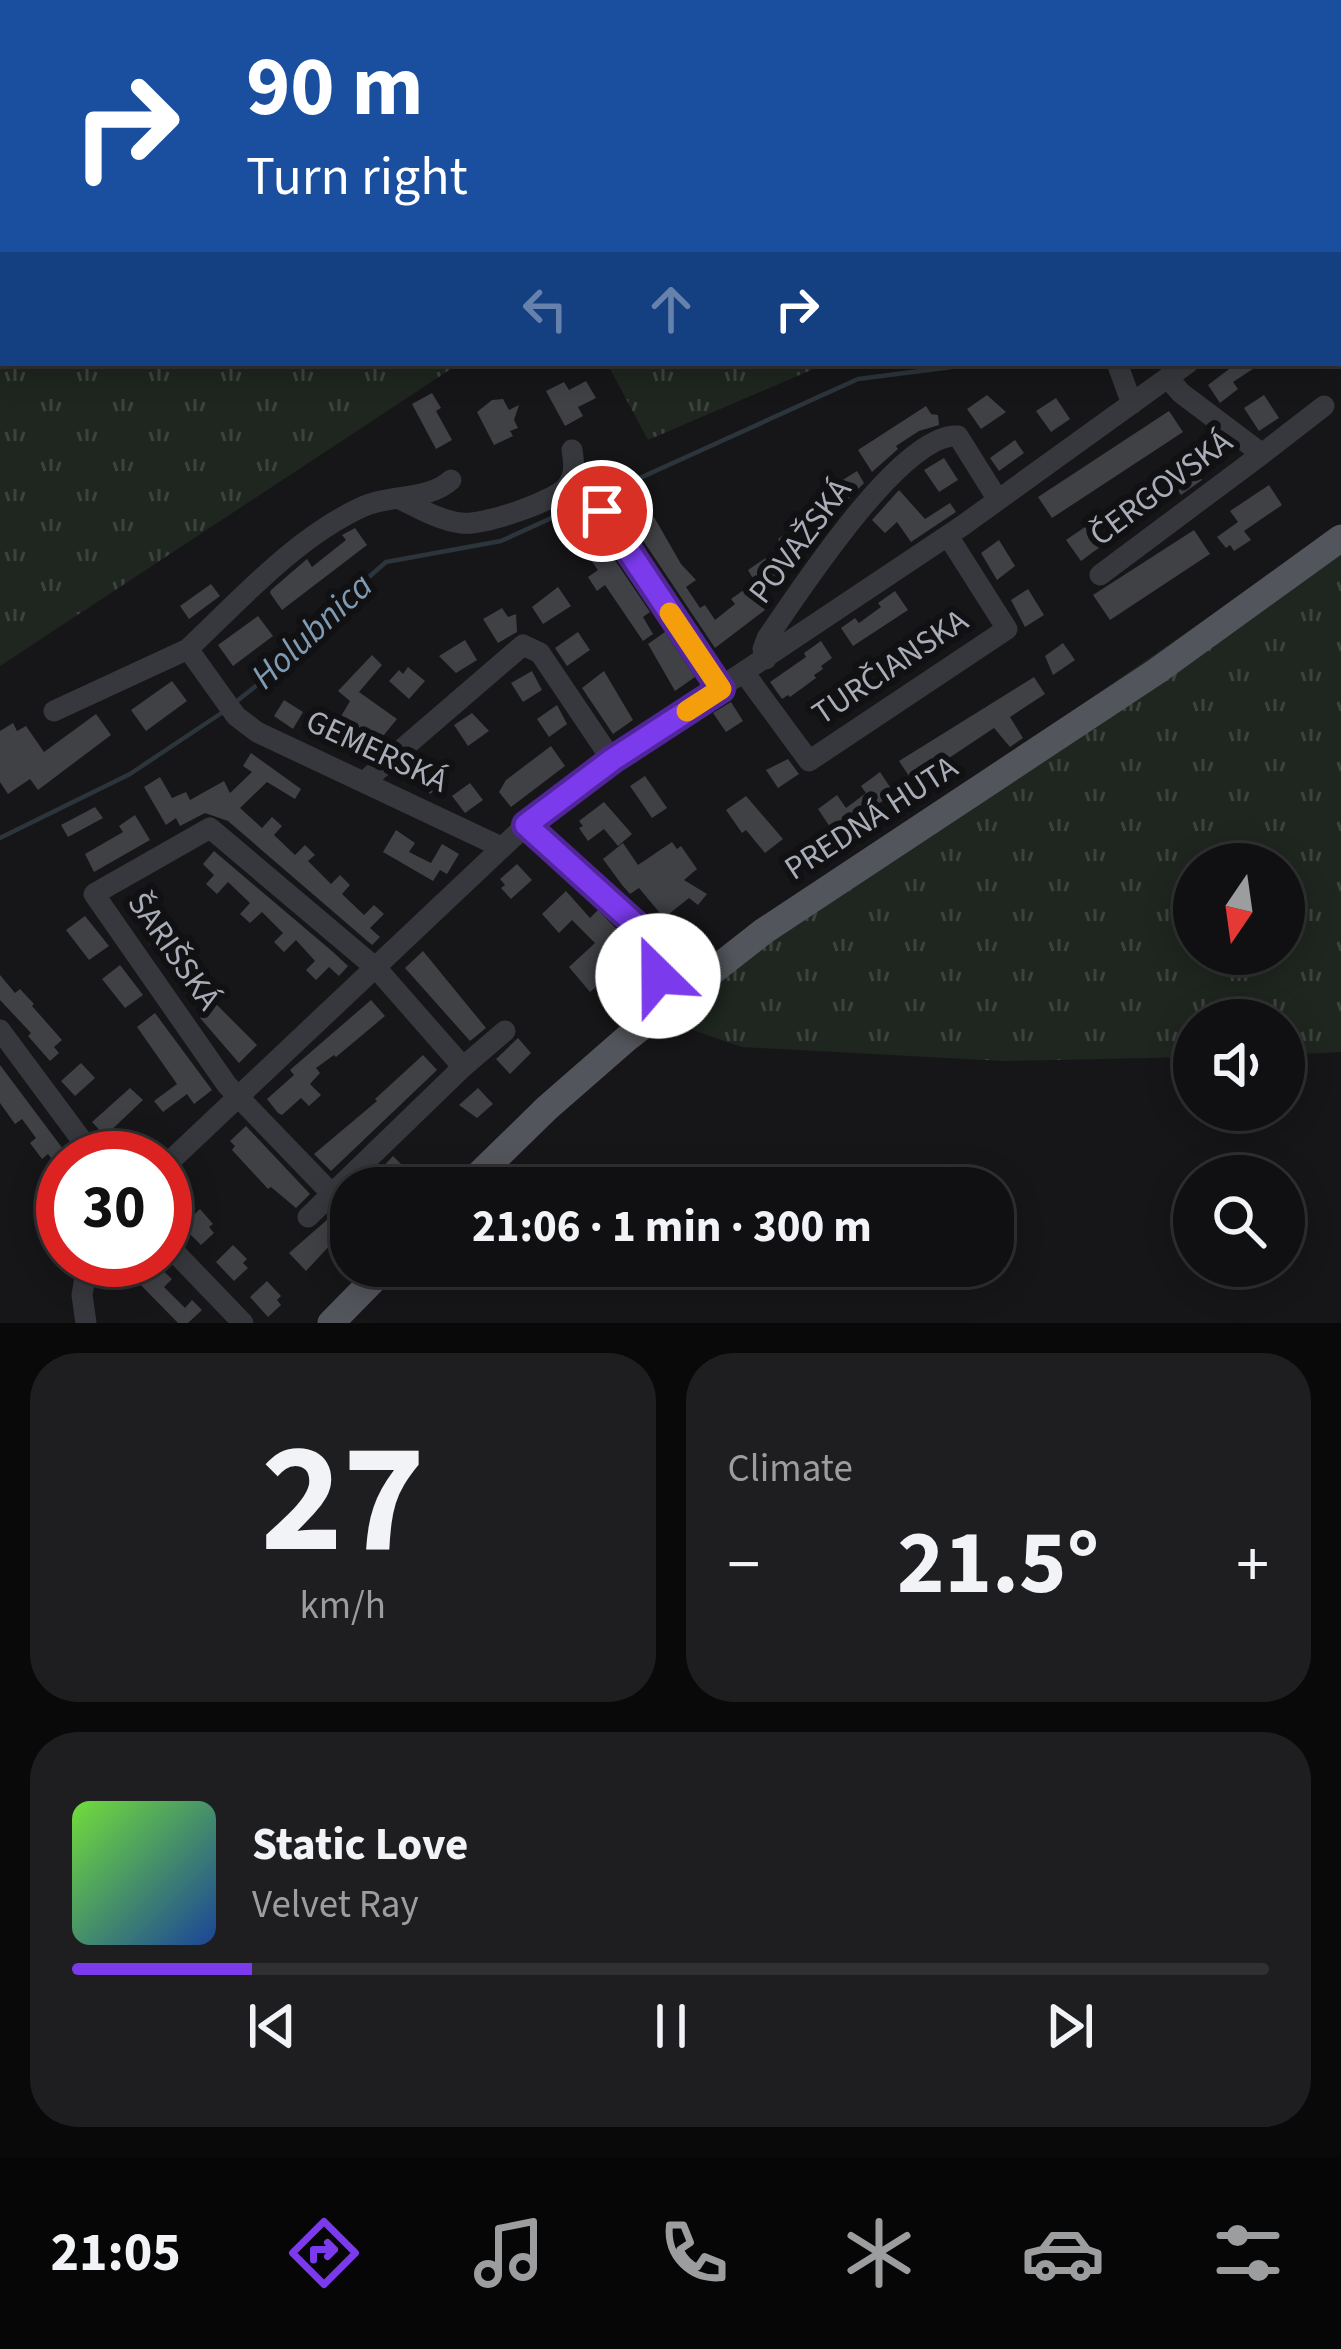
<!DOCTYPE html>
<meta charset="utf-8">
<style>
:root{--surface:#101012;--page:#1e1e20;--text:#f1f3f6;--muted:#9c9d9f;--line:#303032;--accent:#7c3aed}
body{margin:0;font-family:"Source Sans 3",sans-serif;background:var(--page);color:var(--text);height:100vh;display:flex;flex-direction:column;font-size:45px;white-space:nowrap}
*{box-sizing:border-box;margin:0}
p{font-size:39px;color:var(--muted)}
.icon{flex:none;width:66px;height:66px;fill:none;stroke:currentColor;stroke-width:2;stroke-linecap:round;stroke-linejoin:round}
.map{position:relative;height:1323px;overflow:hidden}
.sheet{display:flex;flex-direction:column;gap:30px;padding:30px;background:#09090a;flex:1}
.sheet>*{flex:none}
.banner{position:absolute;left:0px;top:0px;width:1341px;height:366px;box-shadow:0 6px 30px #0003,0 0 0 3px var(--line);background:#1a4fa0;color:#fff;overflow:hidden}
.needle{width:78px;rotate:193deg}
.buttons{position:absolute;left:1173px;top:843px;display:grid;gap:24px}
.buttons a{display:grid;place-items:center;width:132px;height:132px;border-radius:50%;background:var(--surface);box-shadow:0 6px 30px #0003,0 0 0 3px var(--line);font-size:60px}
.speed{position:absolute;left:36px;top:1131px;display:flex;gap:24px;font-size:60px;font-weight:700;text-align:center}
.speed>*{display:grid;place-content:center;width:156px;height:156px;border-radius:50%;background:var(--surface);box-shadow:0 6px 30px #0003,0 0 0 3px var(--line);line-height:1}
.speed .limit{border:18px solid #d22;background:#fff;color:#111}
.pin{position:absolute;display:grid;place-items:center;width:102px;height:102px;color:#fff;margin:-51px;border:6px solid #fff;border-radius:50%;box-shadow:0 3px 12px #0007}
.me{position:absolute;width:132px;margin:-66px;rotate:337deg;stroke-linejoin:round;filter:drop-shadow(0 0 9px #0008)}
.turn{display:flex;align-items:center;gap:42px;height:252px;padding:0 48px;font-size:54px}
.turn .icon{width:156px;height:156px;stroke-width:2.5}
.turn b{display:block;font-size:84px;line-height:102px}
.lanes{display:flex;align-items:center;height:114px;padding:0 48px;background:#0003;justify-content:center;gap:60px;direction:ltr}
.lanes .off{opacity:.35}
.big{font-size:90px;font-weight:700;line-height:1.1}
.sheet .tile{flex:1;display:flex;flex-direction:column;justify-content:center;gap:18px;min-width:0;padding:0 42px;border-radius:48px;background:var(--page)}
.sheet .dial{align-items:center;gap:0}
.dial b{font-size:156px;line-height:1}
.song{display:flex;align-items:center;gap:36px}
.cover{width:144px;height:144px;border-radius:18px;background:linear-gradient(135deg,hsl(100 70% 55%),hsl(220 70% 35%))}
.played{height:12px;border-radius:6px;background:linear-gradient(90deg,var(--accent) 15%,var(--line) 15%)}
.keys{display:flex;justify-content:space-around;direction:ltr}
.heat{display:flex;justify-content:space-between;align-items:center;font-size:66px;direction:ltr}
.sheet .tiles{flex:1;display:grid;gap:30px;grid-template-columns:1fr 1fr}
.tile:last-child{grid-column:span 2}
.trip{position:absolute;left:330px;top:1167px;width:684px;height:120px;border-radius:48px;background:var(--surface);box-shadow:0 6px 30px #0003,0 0 0 3px var(--line);font-weight:700;line-height:120px;text-align:center}
.tab-bar{display:flex;height:192px;justify-content:space-around;align-items:center;background:#060607;color:var(--muted)}
.tab-bar .icon{width:84px;height:84px}
.tab-bar .active{color:var(--accent)}
.tab-bar b{font-size:54px;color:var(--text)}
.map>svg:first-child{display:block}
.grass{fill:url(#grass-tufts);fill-rule:evenodd}
.forest{fill:url(#forest-firs)}
.lines{fill:none;stroke-linecap:round;stroke-linejoin:round}
.stream{stroke:#2c353c;stroke-width:4.5}
.building{fill:#404145}
.minor{stroke:#37383d;stroke-width:21}
.major{stroke:#53555c;stroke-width:27}
.route-casing{stroke:#51269a;stroke-width:30}
.route{stroke:#7c3aed;stroke-width:21}
.slow{stroke:#f59e0b;stroke-width:21}
.labels{text-anchor:middle;dominant-baseline:central;stroke-width:12;stroke-linejoin:round;paint-order:stroke}
.street-label{font-size:33px;fill:#a8adb8;stroke:#111113}
.water-label{font-size:36px;font-style:italic;fill:#7f9bb3;stroke:#111113}
</style>
<div class="map">
<svg width="1341" height="1323" viewBox="0 0 1341 1323">
<defs>
<pattern id="grass-tufts" width="24" height="20" patternUnits="userSpaceOnUse" patternTransform="scale(3)"><rect width="24" height="20" fill="#1e261f"/><path d="M3 7l-1-3M5 7V3M7 7l1-3M15 17l-1-3M17 17v-4M19 17l1-3" fill="none" stroke="#3c433d"/></pattern>
<pattern id="forest-firs" width="22" height="20" patternUnits="userSpaceOnUse" patternTransform="scale(3)"><rect width="22" height="20" fill="#1e261f"/><path d="M5 1l3.5 6h-7zM16 11l3.5 6h-7z" fill="#3c433d"/></pattern>
</defs>
<rect width="100%" height="100%" fill="#161618"/>
<path class="grass" d="M0,0H778L781,3H3V363H460L0,666Z
M607,363H814L816,368L648,440Z
M1341,526V1052L1284,1055V1020H1194V1057L1003,1061L742,1047L646,1014L692,973ZM1194,864H1284V954H1194Z"/>
<path class="forest" d="M778,0H1113L781,3Z"/>
<g class="lines">
<path class="stream" d="M1338,164L1341,162
M237,701L276,670L318,622L386,562L501,541L858,379L983,363
M0,838L130,774L223,712"/>
</g>
<path class="building" d="M1237,363H1262L1233,382L1238,389L1220,403L1208,385Z
M586,381L596,398L578,407L583,416L565,426L546,391L564,382L569,390Z
M432,393L441,408L436,411L452,440L436,449L412,404Z
M987,395L1006,412L981,429L967,409Z
M1264,395L1279,418L1259,431L1244,408Z
M1056,398L1070,419L1051,432L1036,411Z
M503,399L509,410L519,405L514,420L518,428L510,431L513,436L494,445L477,412L492,400Z
M926,406L931,414L938,415L939,425L919,431L896,446L898,449L872,472L858,450Z
M1169,411L1183,432L1052,518L1038,497Z
M1015,440L1024,453L999,471L990,458Z
M944,458L958,480L939,492L924,470Z
M1191,458L1202,480L1181,495L1167,474Z
M857,471L864,483L835,513L833,521L804,540L810,548L785,566L790,574L757,598L765,610L715,648L636,530L654,517L681,564L696,580L686,587L700,608L705,605L715,620L735,604L731,599L755,582L748,570L783,546L778,539L795,526L792,523L842,489L838,483Z
M1269,485L1282,505L1244,531L1251,540L1234,551L1230,545L1226,548L1217,537L1238,522L1230,511Z
M899,490L925,519L950,503L956,512L911,542L897,522L885,533L872,520Z
M1136,495L1149,516L1130,528L1117,507Z
M1085,527L1100,547L1081,561L1066,540Z
M355,528L367,545L282,610L270,593L271,590L307,559L312,567L346,540L342,535Z
M1194,530L1210,554L1110,620L1093,595Z
M999,540L1015,566L997,580L981,553Z
M602,541L650,612L643,617L653,634L643,641L605,585L597,591L588,577L598,570L585,552Z
M211,584L220,596L189,619L180,606Z
M558,587L571,606L543,624L532,607Z
M1028,589L1044,615L1025,627L1011,600Z
M895,591L908,610L853,646L841,628L855,618L859,623L881,607L878,603Z
M502,608L508,617L516,614L517,632L498,643L483,619Z
M258,616L273,636L233,666L218,645Z
M578,632L590,650L567,666L555,648Z
M665,632L695,677L675,691L648,644Z
M465,640L477,660L456,673L439,656Z
M821,641L832,658L821,666L823,669L814,675L816,678L790,697L788,695L782,699L770,682L806,657L804,653Z
M1063,643L1075,660L1053,675L1045,656Z
M372,655L382,665L359,692L397,719L379,741L354,725L349,733L336,725L350,701L338,691Z
M408,667L425,681L409,699L389,681L399,670L403,674Z
M532,671L542,690L523,702L511,683Z
M604,671L633,720L613,734L582,688Z
M1034,677L1045,694L1010,717L1023,738L1010,747L994,728L913,782L899,761Z
M172,681L187,701L146,731L131,710Z
M284,700L303,712L293,729L274,716Z
M731,702L743,721L726,732L713,713Z
M557,705L567,724L549,737L537,719Z
M472,713L489,731L468,746L454,725Z
M96,714L111,735L38,790L30,779L8,794L0,782V731L13,723L17,731L26,726L44,752Z
M551,746L565,766L511,807L499,792L506,780Z
M251,753L301,789L295,799L267,782L240,808L262,828L272,817L282,826L274,835L295,855L305,845L315,855L308,861L331,884L340,875L350,885L342,894L364,915L374,905L384,914L370,928L380,937L372,945L228,821L205,813L180,826L176,818L166,825L144,787L160,777L172,798L186,792L190,800L224,781L230,793L252,772L243,766Z
M788,759L799,774L778,788L766,770Z
M430,760L445,783L430,794L414,770Z
M880,772L894,793L855,820L861,827L840,842L818,809L837,795L846,808L866,793L861,786Z
M645,776L667,808L652,818L630,786Z
M470,783L483,800L465,813L452,796Z
M746,796L783,839L765,853L746,830L742,833L726,810Z
M604,802L632,834L618,846L604,829L588,841L579,828L583,826L579,821Z
M95,807L103,818L68,837L61,825Z
M135,815L150,840L94,872L85,854L123,832L119,826Z
M396,830L415,843L409,852L431,863L442,844L459,854L447,874L440,870L433,881L383,852Z
M672,842L677,849L681,846L697,869L684,880L707,894L698,905L689,898L664,918L639,888L630,894L622,885L603,859L623,843L638,865Z
M214,851L333,952L348,966L339,976L329,967L316,980L306,970L315,961L296,940L284,952L274,942L283,933L262,912L250,923L240,914L250,903L228,882L217,894L206,884L214,875L203,864Z
M517,864L532,880L511,899L501,888L505,885L500,879Z
M566,891L590,918L598,910L642,955L645,964L628,979L624,975L620,979L614,972L590,992L569,967L595,943L572,920L559,933L542,914Z
M85,916L109,946L89,960L66,930Z
M166,931L179,944L173,950L187,963L175,972L149,944Z
M423,951L486,1028L470,1041L405,968Z
M120,965L143,995L125,1008L102,979Z
M0,975L15,993L20,989L34,1004L32,1006L62,1040L54,1047L59,1053L50,1061L28,1036L31,1033L0,1000Z
M196,984L257,1045L239,1063L200,1018L205,1014L185,992Z
M371,1000L385,1016L336,1057L334,1055L316,1068L320,1073L310,1084L321,1095L309,1106L301,1098L282,1115L278,1113L267,1099L294,1075L290,1070Z
M155,1013L212,1090L194,1104L187,1094L163,1112L154,1101L177,1084L137,1027Z
M518,1038L531,1053L510,1074L496,1059Z
M423,1055L437,1070L331,1171L314,1154L377,1101L375,1099Z
M81,1063L95,1078L75,1096L61,1081Z
M0,1065L66,1153L63,1174L48,1154L42,1159L30,1143L36,1138L22,1119L15,1124L0,1103Z
M130,1088L143,1100L105,1136L92,1122Z
M478,1088L493,1104L477,1118L459,1105Z
M246,1126L310,1194L296,1208L271,1187L268,1189L232,1150L235,1146L230,1141Z
M393,1156L410,1173L394,1188H363Z
M351,1199V1232L332,1243L306,1271L289,1253Z
M200,1209L213,1224L209,1227L214,1233L201,1245L182,1226Z
M233,1245L247,1259L243,1263L248,1268L234,1281L216,1262Z
M139,1263L149,1273L157,1265L172,1279L164,1287L185,1308L192,1300L202,1310L188,1323H178L130,1274Z
M267,1281L281,1296L277,1300L281,1305L268,1317L250,1297Z"/>
<g class="lines">
<path class="minor" d="M1285,3L1288,0
M1338,84L1341,87
M1338,249L1341,246
M1338,265H1341
M1117,363L1132,404
M1168,378L1181,393L1262,454L1324,406
M451,480C428,501 390,494 362,507C295,538 241,599 188,649L236,716L257,732L501,847
M400,499C418,508 441,521 461,523C482,526 554,502 567,486C576,475 574,463 572,450
M602,511L721,689
M1100,575L1262,454
M766,659L763,649L767,638C798,594 902,431 958,436L998,500
M745,674L809,761L1007,629L948,536
M54,711L188,649
M365,781L523,645L540,653L612,760
M526,825L654,941L661,967L654,982
M0,1030L95,1158
M165,1166L526,825L612,760L962,526L1188,363
M331,1193L227,1085L94,894L210,828L377,969L463,1067L505,1031
M308,1217L463,1067
M165,1242L243,1323
M86,1323L82,1295L88,1260"/>
<path class="major" d="M465,1188L547,1108L626,1039L764,931L1157,671L1341,538
M331,1323L387,1266"/>
</g>
<g class="lines">
<defs>
<path id="route" d="M602,511L721,689L612,760L526,825L654,941L661,959L658,976"/>
</defs>
<use href="#route" class="route-casing"/>
<use href="#route" class="route"/>
<path class="slow" d="M670,613L721,689L687,711"/>
</g>
<g class="labels">
<g class="street-label">
<text transform="translate(1161 488) rotate(-37)">ČERGOVSKÁ</text>
<text transform="translate(800 541) rotate(-53)">POVAŽSKÁ</text>
<text transform="translate(890 667) rotate(-34)">TURČIANSKA</text>
<text transform="translate(377 751) rotate(25)">GEMERSKÁ</text>
<text transform="translate(871 818) rotate(-33)">PREDNÁ HUTA</text>
<text transform="translate(174 951) rotate(55)">ŠARIŠSKÁ</text>
</g>
<g class="water-label">
<text transform="translate(312 631) rotate(-43)">Holubnica</text>
</g>
</g>
</svg>
<div class="buttons">
<a><svg class="needle" viewBox="-14 -14 28 28"><path d="M0-13l5 13h-10z" fill="#e53935"/><path d="M0 13l5-13h-10z" fill="#9c9d9f"/></svg></a>
<a><svg class="icon" aria-label="sound" viewBox="0 0 24 24"><path d="M4 9h4l5-4v14l-5-4H4zM17 9q2 3 0 6"/></svg></a>
<a><svg class="icon" aria-label="search" viewBox="0 0 24 24"><circle cx="10" cy="10" r="6"/><path d="M15 15l6 6"/></svg></a>
</div>
<div class="speed"><div class="limit">30</div></div>
<div class="pin" style="left:602px;top:511px;background:#d93025"><svg class="icon" aria-label="arrive" viewBox="0 0 24 24"><path d="M6 21V4h12l-3 4 3 4H6"/></svg></div>
<svg class="me" style="left:658px;top:976px" viewBox="-20 -20 40 40"><circle r="19" fill="#fff"/><path d="M0-13L10 11 0 6-10 11z" fill="#7c3aed"/></svg>
<div class="trip">21:06 · 1 min · 300 m</div>
<div class="banner">
<div class="turn"><svg class="icon" aria-label="right" viewBox="0 0 24 24"><path d="M7 20v-9h11M14 6l5 5-5 5"/></svg><div><b>90 m</b>Turn right</div></div>
<div class="lanes"><svg class="icon off" aria-label="left" viewBox="0 0 24 24"><path d="M17 20v-9H6M10 6l-5 5 5 5"/></svg><svg class="icon off" aria-label="ahead" viewBox="0 0 24 24"><path d="M12 20V5M6 11l6-6 6 6"/></svg><svg class="icon" aria-label="right" viewBox="0 0 24 24"><path d="M7 20v-9h11M14 6l5 5-5 5"/></svg></div>
</div>
</div>
<section class="sheet">
<div class="tiles">
<div class="tile dial"><b>27</b><p>km/h</p></div>
<div class="tile"><p>Climate</p>
<div class="heat"><a>−</a><b class="big">21.5°</b><a>+</a></div>
</div>
<div class="tile">
<div class="song"><i class="cover"></i><div><b>Static Love</b><p>Velvet Ray</p></div></div>
<div class="played"></div>
<div class="keys"><svg class="icon" aria-label="previous" viewBox="0 0 24 24"><path d="M18 5L8 12l10 7zM5 5v14"/></svg><svg class="icon" aria-label="pause" viewBox="0 0 24 24"><path d="M8 5v14M16 5v14"/></svg><svg class="icon" aria-label="next" viewBox="0 0 24 24"><path d="M6 5l10 7-10 7zM19 5v14"/></svg></div>
</div>
</div>
</section>
<nav class="tab-bar">
<b>21:05</b>
<svg class="icon active" aria-label="directions" viewBox="0 0 24 24"><path d="M12 3l9 9-9 9-9-9zM9 14v-3h6M13 9l2 2-2 2"/></svg>
<svg class="icon" aria-label="music" viewBox="0 0 24 24"><path d="M9 18V5l10-2v13"/><circle cx="6" cy="18" r="3"/><circle cx="16" cy="16" r="3"/></svg>
<svg class="icon" aria-label="phone" viewBox="0 0 24 24"><path d="M5 4h4l2 5-3 2q2 4 5 5l2-3 5 2v4C11 20 4 13 5 4z"/></svg>
<svg class="icon" aria-label="climate" viewBox="0 0 24 24"><path d="M12 3v18M4 7l16 10M4 17L20 7"/></svg>
<svg class="icon" aria-label="car" viewBox="0 0 24 24"><path d="M5 17H2v-5l4-1 3-4h7l3 4 3 1v5h-3M9 17h6M6 11h13"/><circle cx="7" cy="17" r="2"/><circle cx="17" cy="17" r="2"/></svg>
<svg class="icon" aria-label="filters" viewBox="0 0 24 24"><path d="M4 7h16M4 17h16"/><circle cx="9" cy="7" r="2"/><circle cx="15" cy="17" r="2"/></svg>
</nav>
